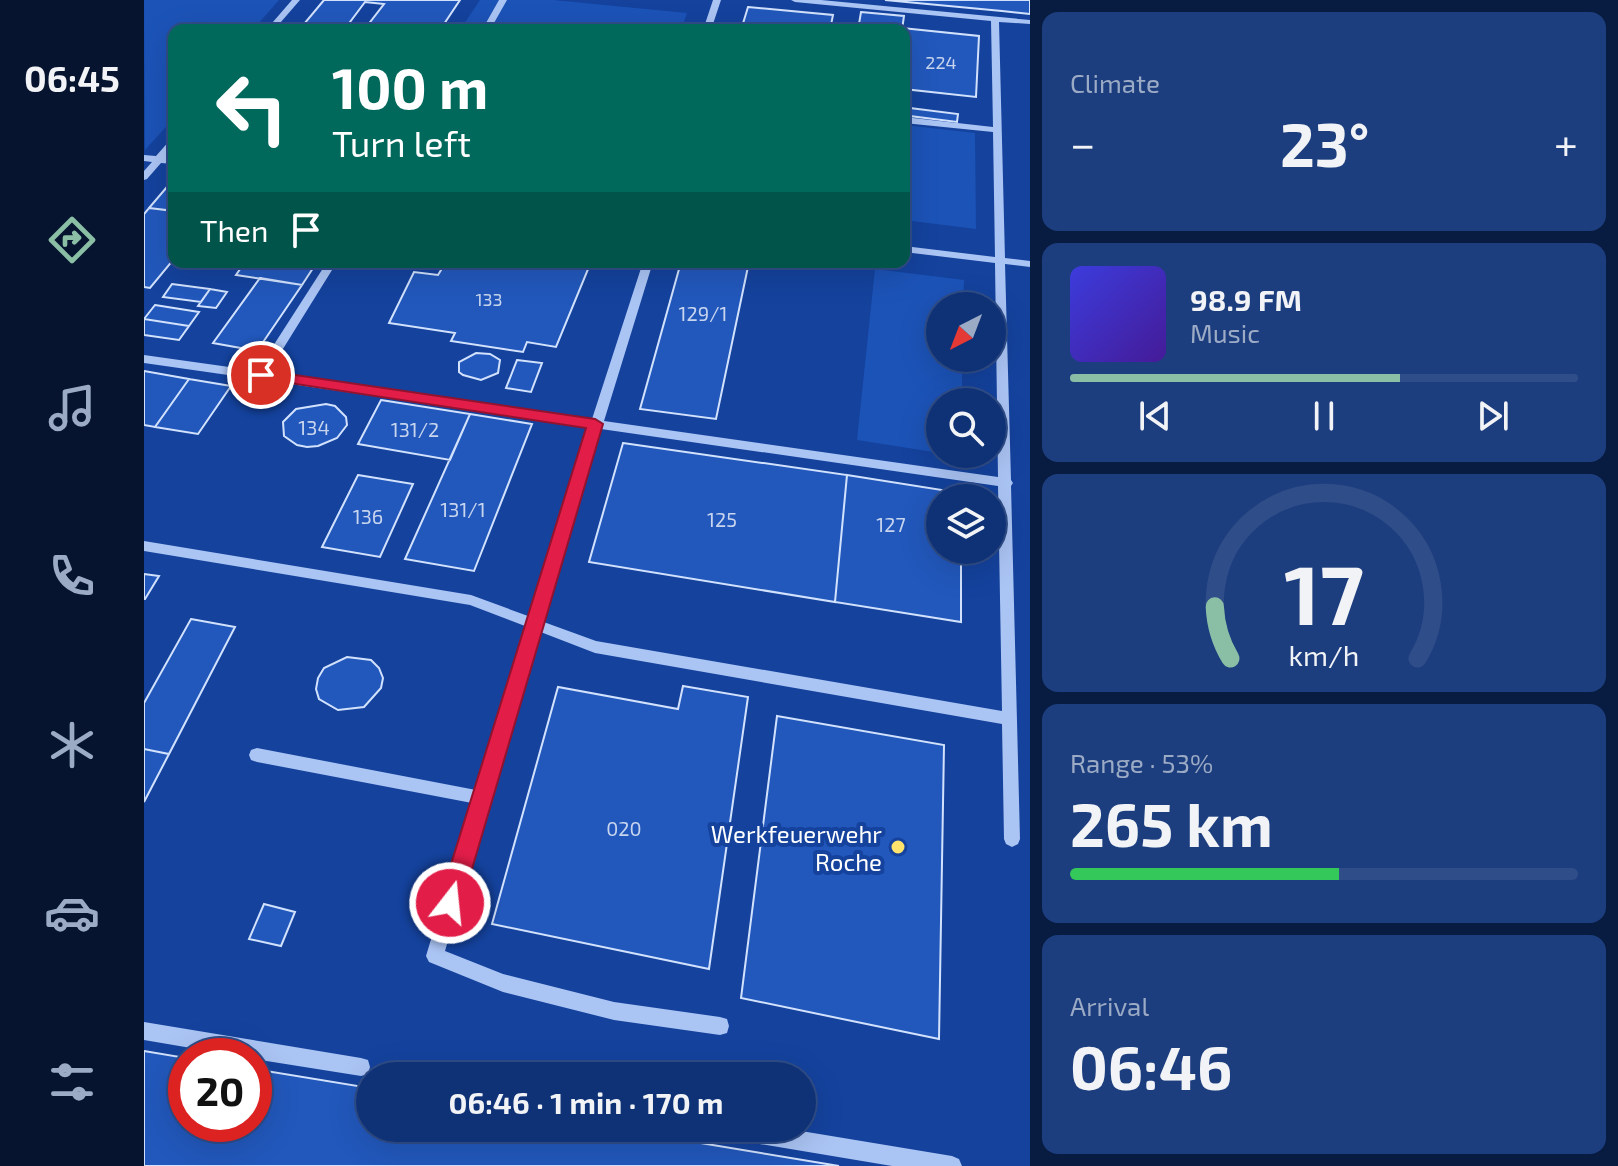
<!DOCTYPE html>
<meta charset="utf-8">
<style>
:root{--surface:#0f3276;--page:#1d3e7e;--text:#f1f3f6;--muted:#9baac5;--line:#2f4d88;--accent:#8abfa5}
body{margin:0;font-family:"Exo 2",sans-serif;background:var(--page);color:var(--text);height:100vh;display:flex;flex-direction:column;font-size:30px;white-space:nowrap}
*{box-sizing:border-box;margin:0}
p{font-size:26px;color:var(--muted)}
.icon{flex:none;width:44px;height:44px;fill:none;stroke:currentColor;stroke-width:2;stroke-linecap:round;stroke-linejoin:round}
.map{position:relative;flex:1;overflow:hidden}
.panel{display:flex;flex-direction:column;gap:12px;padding:12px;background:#081c41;width:588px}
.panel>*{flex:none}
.hud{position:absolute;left:24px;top:24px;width:742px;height:244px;border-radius:16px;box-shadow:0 8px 32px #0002,0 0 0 2px var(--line);background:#00695c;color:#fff;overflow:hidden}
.needle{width:52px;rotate:222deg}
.tools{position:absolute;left:782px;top:292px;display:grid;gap:16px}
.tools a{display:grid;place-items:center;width:80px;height:80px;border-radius:50%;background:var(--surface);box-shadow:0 8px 32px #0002,0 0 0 2px var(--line);font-size:40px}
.speed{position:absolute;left:24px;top:1038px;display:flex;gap:16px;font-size:40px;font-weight:700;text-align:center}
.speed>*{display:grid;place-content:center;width:104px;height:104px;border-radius:50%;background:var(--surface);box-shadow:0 8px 32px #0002,0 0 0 2px var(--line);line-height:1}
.speed .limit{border:12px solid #d22;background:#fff;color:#111}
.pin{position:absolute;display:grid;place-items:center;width:68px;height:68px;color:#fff;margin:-34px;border:4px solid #fff;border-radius:50%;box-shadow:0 2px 8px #0007}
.me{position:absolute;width:88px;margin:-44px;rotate:16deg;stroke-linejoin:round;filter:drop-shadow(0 0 6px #0008)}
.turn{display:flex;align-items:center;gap:28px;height:168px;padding:0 32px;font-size:36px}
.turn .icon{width:104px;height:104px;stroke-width:2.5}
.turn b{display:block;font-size:56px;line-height:68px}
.then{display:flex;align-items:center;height:76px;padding:0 32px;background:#0003;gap:16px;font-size:30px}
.big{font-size:60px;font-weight:700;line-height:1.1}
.panel .tile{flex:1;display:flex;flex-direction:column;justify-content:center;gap:12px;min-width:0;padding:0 28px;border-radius:16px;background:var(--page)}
.panel .dial{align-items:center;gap:0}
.dial svg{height:208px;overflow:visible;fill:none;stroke:var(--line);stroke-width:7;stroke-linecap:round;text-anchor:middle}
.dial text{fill:var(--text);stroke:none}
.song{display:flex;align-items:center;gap:24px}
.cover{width:96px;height:96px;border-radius:12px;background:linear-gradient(135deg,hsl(240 70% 55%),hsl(260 70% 35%))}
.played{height:8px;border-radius:4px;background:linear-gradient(90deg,var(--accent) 65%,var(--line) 65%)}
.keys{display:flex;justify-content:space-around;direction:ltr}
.heat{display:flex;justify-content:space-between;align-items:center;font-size:44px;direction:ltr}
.charge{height:12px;border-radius:6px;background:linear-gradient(90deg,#34c759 53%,var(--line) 0)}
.trip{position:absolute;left:212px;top:1062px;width:460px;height:80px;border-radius:40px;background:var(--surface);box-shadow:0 8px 32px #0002,0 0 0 2px var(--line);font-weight:700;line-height:80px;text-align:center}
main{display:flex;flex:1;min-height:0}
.dock{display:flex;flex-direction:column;width:144px;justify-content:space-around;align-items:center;background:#06142f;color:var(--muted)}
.dock .icon{width:56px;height:56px}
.dock .active{color:var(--accent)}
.dock b{font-size:36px;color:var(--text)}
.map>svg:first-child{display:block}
.green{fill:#1c53b7}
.building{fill:#2258bc;stroke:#d2e2fd;stroke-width:2}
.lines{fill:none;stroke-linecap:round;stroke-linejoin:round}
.minor{fill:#aac4f4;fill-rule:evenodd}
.route{fill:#e11d48;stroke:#92132f;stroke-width:2}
.poi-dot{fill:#ffe36d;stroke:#14429d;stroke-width:3}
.labels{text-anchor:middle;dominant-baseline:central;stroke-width:8;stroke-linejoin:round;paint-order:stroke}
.far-number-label{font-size:18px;fill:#c8d5ee}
.number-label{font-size:20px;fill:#c8d5ee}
.poi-label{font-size:24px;fill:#fff;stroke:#14429d;text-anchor:end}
</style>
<main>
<nav class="dock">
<b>06:45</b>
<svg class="icon active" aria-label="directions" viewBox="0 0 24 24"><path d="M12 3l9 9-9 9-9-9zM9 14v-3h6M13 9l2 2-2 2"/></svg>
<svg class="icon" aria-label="music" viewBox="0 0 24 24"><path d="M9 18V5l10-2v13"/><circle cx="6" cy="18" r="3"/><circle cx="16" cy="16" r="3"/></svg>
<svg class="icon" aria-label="phone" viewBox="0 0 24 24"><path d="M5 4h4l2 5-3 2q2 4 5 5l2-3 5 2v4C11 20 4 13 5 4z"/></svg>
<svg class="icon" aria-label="climate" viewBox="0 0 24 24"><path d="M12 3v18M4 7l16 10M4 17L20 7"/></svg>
<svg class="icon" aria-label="car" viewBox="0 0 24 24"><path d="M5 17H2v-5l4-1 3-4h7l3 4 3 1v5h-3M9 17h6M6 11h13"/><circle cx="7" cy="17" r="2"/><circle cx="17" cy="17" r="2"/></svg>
<svg class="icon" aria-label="filters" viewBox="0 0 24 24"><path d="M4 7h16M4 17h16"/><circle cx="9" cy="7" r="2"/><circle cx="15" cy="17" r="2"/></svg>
</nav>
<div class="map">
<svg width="886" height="1166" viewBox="0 0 886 1166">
<rect width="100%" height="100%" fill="#14429d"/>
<path class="green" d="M0,0H135L109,30H30V118L1,150Z
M336,0H409L543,13L537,30H316Z
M760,125L831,133L832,229L760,220Z
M731,269L820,280L819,306H796V358H818V402H796V453L713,440Z"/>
<path class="building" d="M180,0H316L296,30H220L240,4L221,2L200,30H155Z
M741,0H886V14L858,11Z
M604,7L689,15L686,30H597Z
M717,12L760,16L758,30H714Z
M758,28L835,36L832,97L760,89Z
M766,108L814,114L813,122L766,116Z
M28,181L30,211L5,208Z
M5,208L30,211V259L6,288L0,287V214Z
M67,262H97L81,269L73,268Z
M101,262H173L158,285L92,275Z
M302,262H447L412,347L383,342L379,352L307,341L311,333L245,323L270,272L294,275Z
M537,262H605L572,419L496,409Z
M116,278L158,285L113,351L69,343Z
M28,284L66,289L57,302L19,297Z
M66,289L83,292L72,308L54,306Z
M11,305L55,312L45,326L0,319Z
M0,319L45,326L35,340L0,335Z
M332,353L346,354L356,360L354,373L337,380L319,375L315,372V362Z
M373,360L398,363L387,392L362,388Z
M0,371L45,379L11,427L0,425Z
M45,379L87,386L54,434L11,427Z
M237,400L326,414L306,460L214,444Z
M182,404L191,406L202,417L203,425L193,438L174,446L163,447L153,445L140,436L139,422L152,409Z
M326,414L388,424L330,571L261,559Z
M479,443L703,475L691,602L445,562Z
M214,475L269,484L236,557L178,547Z
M703,475L817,493V498H796V550H817V622L691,602Z
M0,574L15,576L1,599H0Z
M47,619L91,627L25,754L0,749V703Z
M203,657L227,660L235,668L239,678L237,688L220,707L194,710L175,699L172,689L174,678L180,668Z
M539,686L604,697L565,969L348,924L414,687L534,709Z
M633,716L800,745L795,1039L597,998Z
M0,749L25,754L0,802Z
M120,904L151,912L137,946L105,939Z
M0,1051L42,1058V1124H110V1069L226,1088V1128H466L695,1166H0Z"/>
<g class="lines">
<path class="minor" d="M148,0H156L130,30H122Z
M355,0H363L346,30H338Z
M569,0H577L567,30H559Z
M647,0H677L886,20V24L855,22L861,258L886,261V267L861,264L867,480L869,483L867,486L876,839L874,844L868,847L862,844L860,839L858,724L451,653L394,631L301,951L359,974L470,1002L576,1017L583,1019L585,1026L583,1033L576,1035L470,1020L359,992L285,962L282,956L328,803L113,762L107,760L105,755L107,750L113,748L332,790L381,626L326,605L0,551V541L327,595L384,616L445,427L0,363V355L113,371L183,262H193L124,373L448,419L499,262H509L460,421L854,477L851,263L760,252V246L851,257L849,132L760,123V117L849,127L847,21L651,2ZM457,429L854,486L858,711L452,641L397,621Z
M30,138V147L22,157L30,158V164L17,163L3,179L0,180V171L8,162L0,161V155L12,156L27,139Z
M0,1022L217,1058L224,1060L226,1067L224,1074L217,1076L110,1059V1056H94L0,1040Z
M570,1128H639L808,1156L815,1159L818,1166H748L580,1138L573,1135Z"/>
</g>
<path class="route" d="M117,370L451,419L459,424L318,903L314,911L306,914L298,911L295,903L442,428L112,378V371Z"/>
<circle class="poi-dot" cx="754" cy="847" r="8"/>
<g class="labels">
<g class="far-number-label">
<text x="797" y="62">224</text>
<text x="345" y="299">133</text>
</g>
<g class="number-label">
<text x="559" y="313">129/1</text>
<text x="170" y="427">134</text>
<text x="271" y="429">131/2</text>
<text x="319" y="509">131/1</text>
<text x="224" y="516">136</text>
<text x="578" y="519">125</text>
<text x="747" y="524">127</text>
<text x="480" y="828">020</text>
</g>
<g class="poi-label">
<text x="738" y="833">Werkfeuerwehr<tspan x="738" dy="28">Roche</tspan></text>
</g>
</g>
</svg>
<div class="tools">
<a><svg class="needle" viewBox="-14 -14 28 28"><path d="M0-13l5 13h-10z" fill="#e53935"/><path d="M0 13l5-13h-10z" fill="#9baac5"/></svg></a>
<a><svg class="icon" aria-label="search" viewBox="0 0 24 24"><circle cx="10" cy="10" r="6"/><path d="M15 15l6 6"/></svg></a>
<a><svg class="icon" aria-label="layers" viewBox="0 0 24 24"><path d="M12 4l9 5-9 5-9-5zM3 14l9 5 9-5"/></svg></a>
</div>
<div class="speed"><div class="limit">20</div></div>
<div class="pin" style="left:117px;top:375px;background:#d93025"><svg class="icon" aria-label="arrive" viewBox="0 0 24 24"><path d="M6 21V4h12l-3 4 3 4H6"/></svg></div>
<svg class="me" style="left:306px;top:903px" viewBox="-20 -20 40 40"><circle r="17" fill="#e11d48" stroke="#fff" stroke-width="3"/><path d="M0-11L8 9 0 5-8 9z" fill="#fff"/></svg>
<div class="trip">06:46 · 1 min · 170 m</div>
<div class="hud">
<div class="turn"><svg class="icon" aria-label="left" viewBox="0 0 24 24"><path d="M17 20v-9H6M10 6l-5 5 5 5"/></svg><div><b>100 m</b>Turn left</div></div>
<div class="then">Then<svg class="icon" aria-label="arrive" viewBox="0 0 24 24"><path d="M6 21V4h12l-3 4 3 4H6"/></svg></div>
</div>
</div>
<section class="panel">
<div class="tile"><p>Climate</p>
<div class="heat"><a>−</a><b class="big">23°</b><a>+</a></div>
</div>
<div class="tile">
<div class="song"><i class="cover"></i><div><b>98.9 FM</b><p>Music</p></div></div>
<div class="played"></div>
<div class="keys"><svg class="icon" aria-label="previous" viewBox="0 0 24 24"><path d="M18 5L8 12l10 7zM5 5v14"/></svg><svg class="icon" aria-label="pause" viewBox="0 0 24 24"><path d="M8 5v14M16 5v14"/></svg><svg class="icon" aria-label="next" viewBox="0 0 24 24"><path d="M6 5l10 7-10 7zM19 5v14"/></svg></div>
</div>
<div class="tile dial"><svg viewBox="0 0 100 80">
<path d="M14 69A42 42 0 1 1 86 69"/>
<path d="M14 69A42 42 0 0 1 8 49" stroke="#8abfa5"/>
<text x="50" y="56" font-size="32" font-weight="700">17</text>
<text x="50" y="72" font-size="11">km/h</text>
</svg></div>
<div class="tile"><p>Range · 53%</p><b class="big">265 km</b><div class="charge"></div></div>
<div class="tile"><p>Arrival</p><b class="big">06:46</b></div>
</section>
</main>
